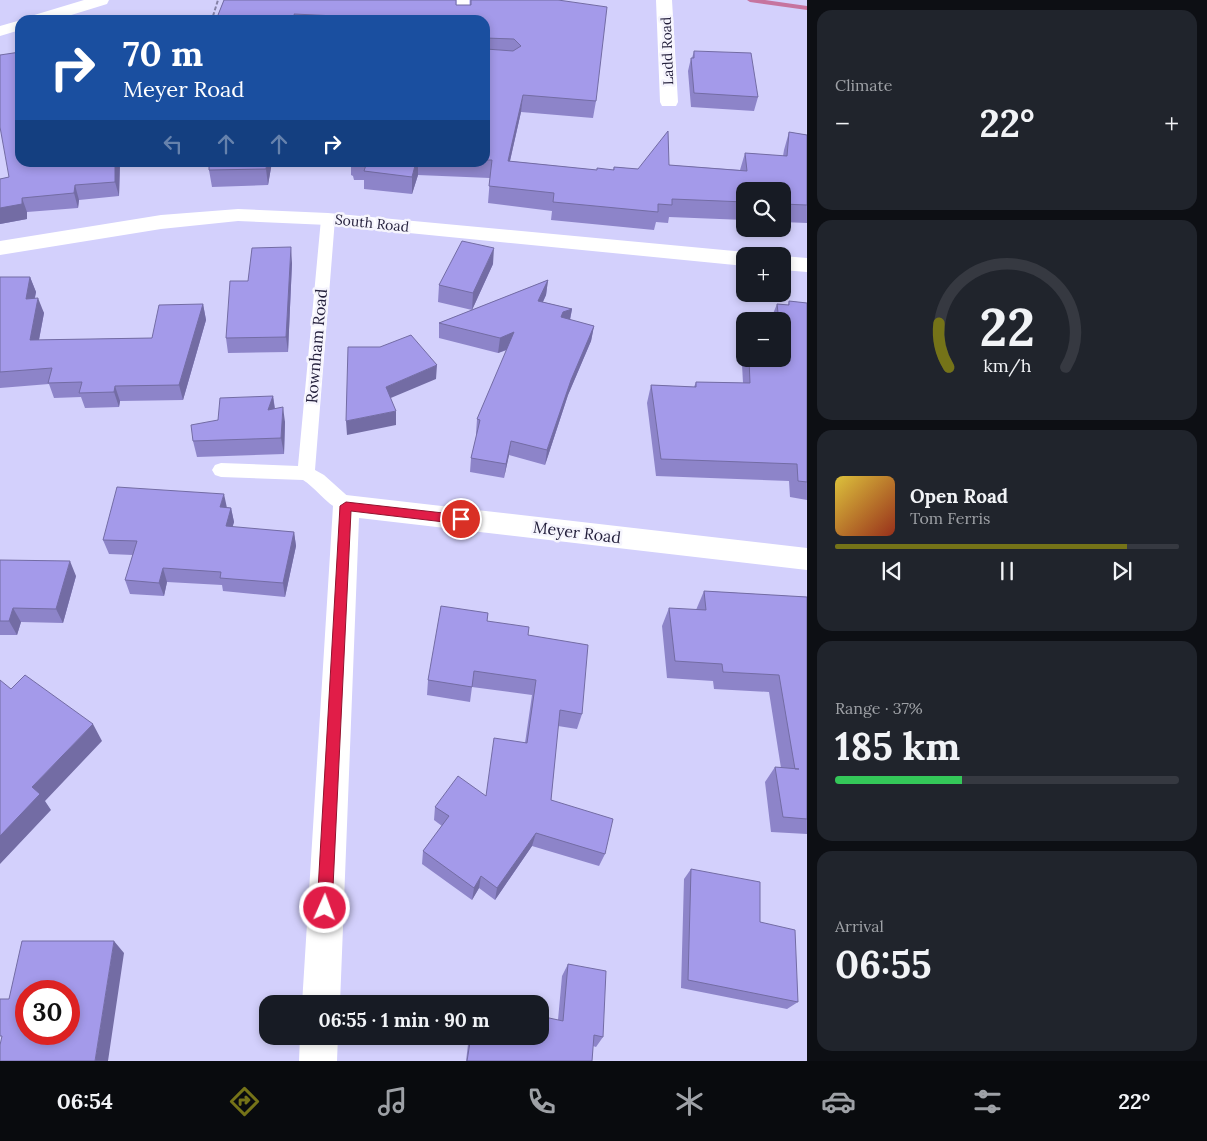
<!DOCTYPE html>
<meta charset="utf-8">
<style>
:root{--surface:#171b24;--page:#20242c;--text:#f1f3f6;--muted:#9ea1a6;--line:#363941;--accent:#757318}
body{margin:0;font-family:Lora,serif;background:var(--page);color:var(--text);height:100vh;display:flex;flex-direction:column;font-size:19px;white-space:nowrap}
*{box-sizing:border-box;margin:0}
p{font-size:16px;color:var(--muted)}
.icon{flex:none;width:28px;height:28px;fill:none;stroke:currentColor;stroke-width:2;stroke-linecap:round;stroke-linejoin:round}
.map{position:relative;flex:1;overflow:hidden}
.panel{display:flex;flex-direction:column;gap:10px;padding:10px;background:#0d0f14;width:400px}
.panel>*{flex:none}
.guide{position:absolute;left:15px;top:15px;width:475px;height:152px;border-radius:15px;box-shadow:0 2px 8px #0003;background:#1a4fa0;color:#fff;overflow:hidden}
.controls{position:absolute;left:736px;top:182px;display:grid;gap:10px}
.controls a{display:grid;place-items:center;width:55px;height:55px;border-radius:10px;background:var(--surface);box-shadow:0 2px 8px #0003;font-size:25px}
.speed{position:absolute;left:15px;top:980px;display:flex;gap:10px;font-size:25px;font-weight:700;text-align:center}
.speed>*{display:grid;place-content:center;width:65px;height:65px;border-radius:50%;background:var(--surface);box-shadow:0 2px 8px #0003;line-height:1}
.speed .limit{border:8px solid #d22;background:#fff;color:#111}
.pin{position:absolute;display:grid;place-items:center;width:42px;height:42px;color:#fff;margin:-21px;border:2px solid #fff;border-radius:50%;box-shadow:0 1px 5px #0007}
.me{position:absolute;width:55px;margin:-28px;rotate:2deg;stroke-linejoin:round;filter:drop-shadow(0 0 4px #0008)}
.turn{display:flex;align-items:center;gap:18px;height:105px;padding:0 25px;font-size:22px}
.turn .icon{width:65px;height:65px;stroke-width:2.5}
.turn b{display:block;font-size:35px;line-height:42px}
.lanes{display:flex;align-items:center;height:48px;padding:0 25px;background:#0003;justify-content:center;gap:25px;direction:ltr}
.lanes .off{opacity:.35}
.big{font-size:38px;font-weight:700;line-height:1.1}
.panel .tile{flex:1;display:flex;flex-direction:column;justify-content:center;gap:8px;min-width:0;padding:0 18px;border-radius:15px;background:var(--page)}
.panel .dial{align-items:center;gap:0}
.dial svg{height:130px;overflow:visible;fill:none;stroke:var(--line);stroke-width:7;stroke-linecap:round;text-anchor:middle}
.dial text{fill:var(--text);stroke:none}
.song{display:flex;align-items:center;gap:15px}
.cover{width:60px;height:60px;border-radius:8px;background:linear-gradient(135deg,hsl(50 70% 55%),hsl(10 70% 35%))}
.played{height:5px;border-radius:2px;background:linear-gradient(90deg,var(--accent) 85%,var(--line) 85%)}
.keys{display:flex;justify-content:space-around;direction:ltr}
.heat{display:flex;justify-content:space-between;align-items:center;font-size:28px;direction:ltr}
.charge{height:8px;border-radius:4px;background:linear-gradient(90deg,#34c759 37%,var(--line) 0)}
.trip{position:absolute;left:259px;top:995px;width:290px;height:50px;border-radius:15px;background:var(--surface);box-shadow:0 2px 8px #0003;font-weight:700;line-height:50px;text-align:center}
.tabs{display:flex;height:80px;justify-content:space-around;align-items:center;background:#090b0e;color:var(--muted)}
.tabs .icon{width:35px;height:35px}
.tabs .current{color:var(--accent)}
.tabs b{font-size:22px;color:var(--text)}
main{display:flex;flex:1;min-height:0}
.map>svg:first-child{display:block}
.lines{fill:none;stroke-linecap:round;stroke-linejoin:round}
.stream{fill:#c6749f;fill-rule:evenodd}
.path{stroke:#8481a6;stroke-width:2;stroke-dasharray:4 2;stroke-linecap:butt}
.lane{fill:#fff;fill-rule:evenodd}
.street{fill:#fff;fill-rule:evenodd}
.wall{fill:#8d84c9}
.shaded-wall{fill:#736ca4}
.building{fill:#a49aea;stroke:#736ca4;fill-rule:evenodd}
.route{fill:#e11d48;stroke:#92132f}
.labels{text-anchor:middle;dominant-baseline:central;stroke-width:5;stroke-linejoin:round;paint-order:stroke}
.far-street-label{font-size:14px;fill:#231f3b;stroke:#f6f5fd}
.street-label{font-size:16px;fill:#231f3b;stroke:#f6f5fd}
</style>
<main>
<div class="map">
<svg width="807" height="1061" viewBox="0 0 807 1061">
<rect width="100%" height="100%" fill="#d3d0fc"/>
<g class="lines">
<path class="stream" d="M747,0H765L807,6V10L750,2Z"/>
<path class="path" d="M213,16L218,0"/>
<path class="lane" d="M457,0H469V20H457Z
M328,215L335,219L315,470L324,475L353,501L355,506L353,511C335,517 317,488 303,480L221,477L215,475L212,470L215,465L221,463L298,466L321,219Z"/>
<path class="street" d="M84,0H109L107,4L55,20H28L31,16Z
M656,0H672L678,102L676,106H662L660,102Z
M21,20L20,30L0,36V26Z
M238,209L328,213L745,252L754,256H745V266L328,225L238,221L161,229L0,255V241L161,215Z
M781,256H782L807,258V272L782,270Z
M346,495L807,548V570L359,518L340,1004H302L333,506L336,499Z
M300,1036H338L337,1061H299Z"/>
</g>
<path class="wall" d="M224,0L456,5H470V0H558L596,101L593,118L521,112L510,161L597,170H613L614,167L638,169L669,165L740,170L745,153L783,156L784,150L789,132L807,135V223L782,222V191H745V220L669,217L668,223L656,222L654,230L551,220L552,211L488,203L490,178L418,175L412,194L364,189V180H354L353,176L351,175V162H485V20H216Z
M694,51L758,97L754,111L691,107L688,71L691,58H692Z
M20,162H120L119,196L79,200L78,208L27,212V219L0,224V179L9,177Z
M272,162L268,185L212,187L209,170Z
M292,263L288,352L228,353L226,338L248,281Z
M493,264L472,310L438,302L439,285Z
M30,277L36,292L35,298L44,313L39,340L152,338L203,304L206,320L183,400L120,401L119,407L85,408L81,397L54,398L49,384L0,388V279Z
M548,280L546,295L543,302L572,309L570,320L594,326L591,341L568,395L545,465L509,455L504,478L470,472L471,458L477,434H476L477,419L507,350L498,353L439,338V323Z
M789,301L807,303V500L790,497L789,481L656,476L647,403L651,385L694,387L696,382L743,383L741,346L745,334V359H782V321H770L777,304L788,305Z
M273,396L275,408L285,422L284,454L197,457L193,441L218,420Z
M227,507L231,508L234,522L232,527L294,532L296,546L285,597L223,591L222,585L167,582L164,596L130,594L125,580L133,555L109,554L103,540Z
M0,560L76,576L63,623L21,622L17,635H0Z
M704,591L807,597V834L771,832L765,782L775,767L781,768L769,692L714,689L713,681L667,678L662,626L669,608L696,610Z
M488,613L487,621L528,635L582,714L577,729L558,726L551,800L605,854L599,866L532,846L495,900L479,888L472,900L422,864L423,851L442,826L434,820L435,807L486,796L525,743L532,695L472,687L470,702L427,695L428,680Z
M691,869L760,922L798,1002L787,1009L681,988L684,879Z
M568,964L603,1037L596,1047L593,1046L592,1061H466L469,1036H540L558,1020L562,976Z"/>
<path class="shaded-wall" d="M523,95L521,112L506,178L508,161Z
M115,162H120L119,196L115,182Z
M267,162H272L268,185L266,169Z
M416,162H418V175L412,194V177Z
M75,185L79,200L78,208L74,193Z
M22,198L27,212V219L0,224V208Z
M291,247L292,263L288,352L286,337Z
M494,248L493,264L472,310L473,293Z
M30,277L36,292L31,314L26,299Z
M548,280L546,295L536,316L538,301Z
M38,298L44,313L36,355L30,340Z
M203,304L206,320L183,400L179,385Z
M572,309L569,324L561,317L563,312Z
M594,326L591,341L568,395L545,465L547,450L571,380Z
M514,332L513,347L498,353L500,338Z
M437,365L436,379L386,400V387Z
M115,386L120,401L119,407L114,392Z
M273,396L275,412L268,410Z
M283,407L285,422L284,454L281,438Z
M396,411V425L347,435L346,421Z
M511,441L509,455L504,478L506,464Z
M224,494L227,508L220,507Z
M231,508L234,522L229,540L226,526Z
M294,532L296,546L285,597L283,583Z
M70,561L76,576L63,623L56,609Z
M163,568L167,582L164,596L159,583Z
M13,608L21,622L17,635L9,621Z
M93,724L102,741L45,801L51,810L0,864V836L32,787Z
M536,833L532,846L495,900L497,888Z
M481,876L479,888L472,900L474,888Z
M114,941L124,953L108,1061H95Z"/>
<path class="building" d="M224,0H456V5H471V0H558L607,7L596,101L523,95L508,161L597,170V168L614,170V167L638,169L668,131L669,165L747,171L745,153L787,156L789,132L807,135V205L782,204V191H745V202L672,199V205L658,204V212L553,202L554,193L489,186L492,160H485V39L486,49L513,51L521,46L514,39L485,38V20H378V18L294,14L296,20H216Z
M694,51L751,53L758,97L694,93L691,58H694Z
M20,52V162H115V182L75,185L74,193L22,198V204L0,208V179L9,177L0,127V55Z
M209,162H267L266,169L209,170Z
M367,162H416L412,177L364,171Z
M462,241L494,248L473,293L439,285Z
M291,247L286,337L226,338L230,281H248L252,248Z
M0,277H30L26,299L38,298L30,340L152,338L159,305L203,304L179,385L115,386L114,392L79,393L82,382L48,383L52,368L0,372Z
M548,280L538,301L572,309L563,312L561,317L594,326L571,380L547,450L511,441L506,464L471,458L480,420L477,419L514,332L500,338L439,323Z
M789,301L807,303V482L798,481L797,464L661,459L651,385L696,387V382L750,383L749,359H782V321H779L777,304L789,305Z
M411,335L437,365L386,387L396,411L346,421L348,347H380Z
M273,396L268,410L283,407L281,438L193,441L191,425L218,420L220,398Z
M117,487L224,494L220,507L231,508L226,526L294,532L283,583L220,578L221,572L163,568L159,583L125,580L137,541L103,540Z
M0,560L70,561L56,609L13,608L9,621H0Z
M704,591L807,597V819L783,817L775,767L799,769H795L779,675L723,672L722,664L675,661L669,608L706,610Z
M441,606L488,613L487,621L529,627L528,635L588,645L582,714L560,710L551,800L613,819L605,854L536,833L497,888L481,876L474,888L423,851L449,816L435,807L458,776L486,796L494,738L527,743L536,680L474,671L472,687L428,680Z
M25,675L93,724L32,787L40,794L0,836V680L11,689Z
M691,869L760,882V922L795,930L798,1002L688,980Z
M22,941H114L95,1061H0V1045L2,1036H0V999H9ZM26,991H69V1034H26Z
M568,964L606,971L603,1037L594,1035L592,1061H467L471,1036H540V1016L563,1021Z"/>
<path class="route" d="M346,502L461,515L467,519L461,524L351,511L332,908L330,913L325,915L320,913L317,908L340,506Z"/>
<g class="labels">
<g class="far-street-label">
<text transform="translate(667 51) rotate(-92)">Ladd Road</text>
<text transform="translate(372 223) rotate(6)">South Road</text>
</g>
<g class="street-label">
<text transform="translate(316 346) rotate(-85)">Rownham Road</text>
<text transform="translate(577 532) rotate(7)">Meyer Road</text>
</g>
</g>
</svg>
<div class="controls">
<a><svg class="icon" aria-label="search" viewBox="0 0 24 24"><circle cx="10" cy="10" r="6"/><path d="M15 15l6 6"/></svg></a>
<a>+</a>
<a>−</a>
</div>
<div class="speed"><div class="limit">30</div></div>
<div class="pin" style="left:461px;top:519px;background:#d93025"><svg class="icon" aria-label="arrive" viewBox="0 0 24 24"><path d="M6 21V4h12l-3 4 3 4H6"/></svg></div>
<svg class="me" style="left:325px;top:908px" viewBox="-20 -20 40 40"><circle r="17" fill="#e11d48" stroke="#fff" stroke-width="3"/><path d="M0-11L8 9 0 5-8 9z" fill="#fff"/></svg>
<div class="trip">06:55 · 1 min · 90 m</div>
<div class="guide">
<div class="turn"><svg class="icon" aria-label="right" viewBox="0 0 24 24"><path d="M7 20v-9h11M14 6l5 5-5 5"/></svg><div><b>70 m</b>Meyer Road</div></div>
<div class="lanes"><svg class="icon off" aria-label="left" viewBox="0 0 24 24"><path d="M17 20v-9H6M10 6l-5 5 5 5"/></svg><svg class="icon off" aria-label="ahead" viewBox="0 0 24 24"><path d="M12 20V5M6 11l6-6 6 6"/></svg><svg class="icon off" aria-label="ahead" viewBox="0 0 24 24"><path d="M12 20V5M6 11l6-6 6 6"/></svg><svg class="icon" aria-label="right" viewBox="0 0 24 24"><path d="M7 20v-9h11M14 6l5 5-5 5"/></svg></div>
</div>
</div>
<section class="panel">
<div class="tile"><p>Climate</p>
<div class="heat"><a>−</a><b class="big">22°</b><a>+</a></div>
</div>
<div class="tile dial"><svg viewBox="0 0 100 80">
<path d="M14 69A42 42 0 1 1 86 69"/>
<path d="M14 69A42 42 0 0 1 8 42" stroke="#757318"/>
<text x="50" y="56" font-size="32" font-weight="700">22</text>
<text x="50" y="72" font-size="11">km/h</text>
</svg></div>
<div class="tile">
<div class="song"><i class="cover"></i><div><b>Open Road</b><p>Tom Ferris</p></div></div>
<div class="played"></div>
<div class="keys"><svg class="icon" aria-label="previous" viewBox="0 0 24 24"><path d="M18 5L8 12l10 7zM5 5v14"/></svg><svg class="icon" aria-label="pause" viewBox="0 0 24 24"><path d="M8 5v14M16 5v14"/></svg><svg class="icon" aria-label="next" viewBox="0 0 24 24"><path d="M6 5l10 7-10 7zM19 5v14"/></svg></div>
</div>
<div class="tile"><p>Range · 37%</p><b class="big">185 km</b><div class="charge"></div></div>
<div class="tile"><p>Arrival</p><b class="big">06:55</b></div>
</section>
</main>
<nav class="tabs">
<b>06:54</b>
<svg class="icon current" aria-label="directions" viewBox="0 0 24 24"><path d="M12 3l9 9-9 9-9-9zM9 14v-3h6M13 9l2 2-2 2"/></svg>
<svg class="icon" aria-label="music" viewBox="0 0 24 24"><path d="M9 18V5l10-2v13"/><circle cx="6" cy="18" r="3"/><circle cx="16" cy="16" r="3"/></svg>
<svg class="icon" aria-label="phone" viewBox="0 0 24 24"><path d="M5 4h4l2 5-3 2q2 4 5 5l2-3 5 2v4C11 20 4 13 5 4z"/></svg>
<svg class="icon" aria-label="climate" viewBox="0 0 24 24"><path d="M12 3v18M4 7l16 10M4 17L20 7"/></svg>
<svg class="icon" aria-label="car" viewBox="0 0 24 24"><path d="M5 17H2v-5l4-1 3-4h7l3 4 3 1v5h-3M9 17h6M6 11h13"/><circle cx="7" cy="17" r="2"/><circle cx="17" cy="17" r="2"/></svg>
<svg class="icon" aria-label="filters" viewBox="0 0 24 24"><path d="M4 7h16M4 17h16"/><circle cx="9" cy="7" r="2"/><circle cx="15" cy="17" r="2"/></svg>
<b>22°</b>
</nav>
